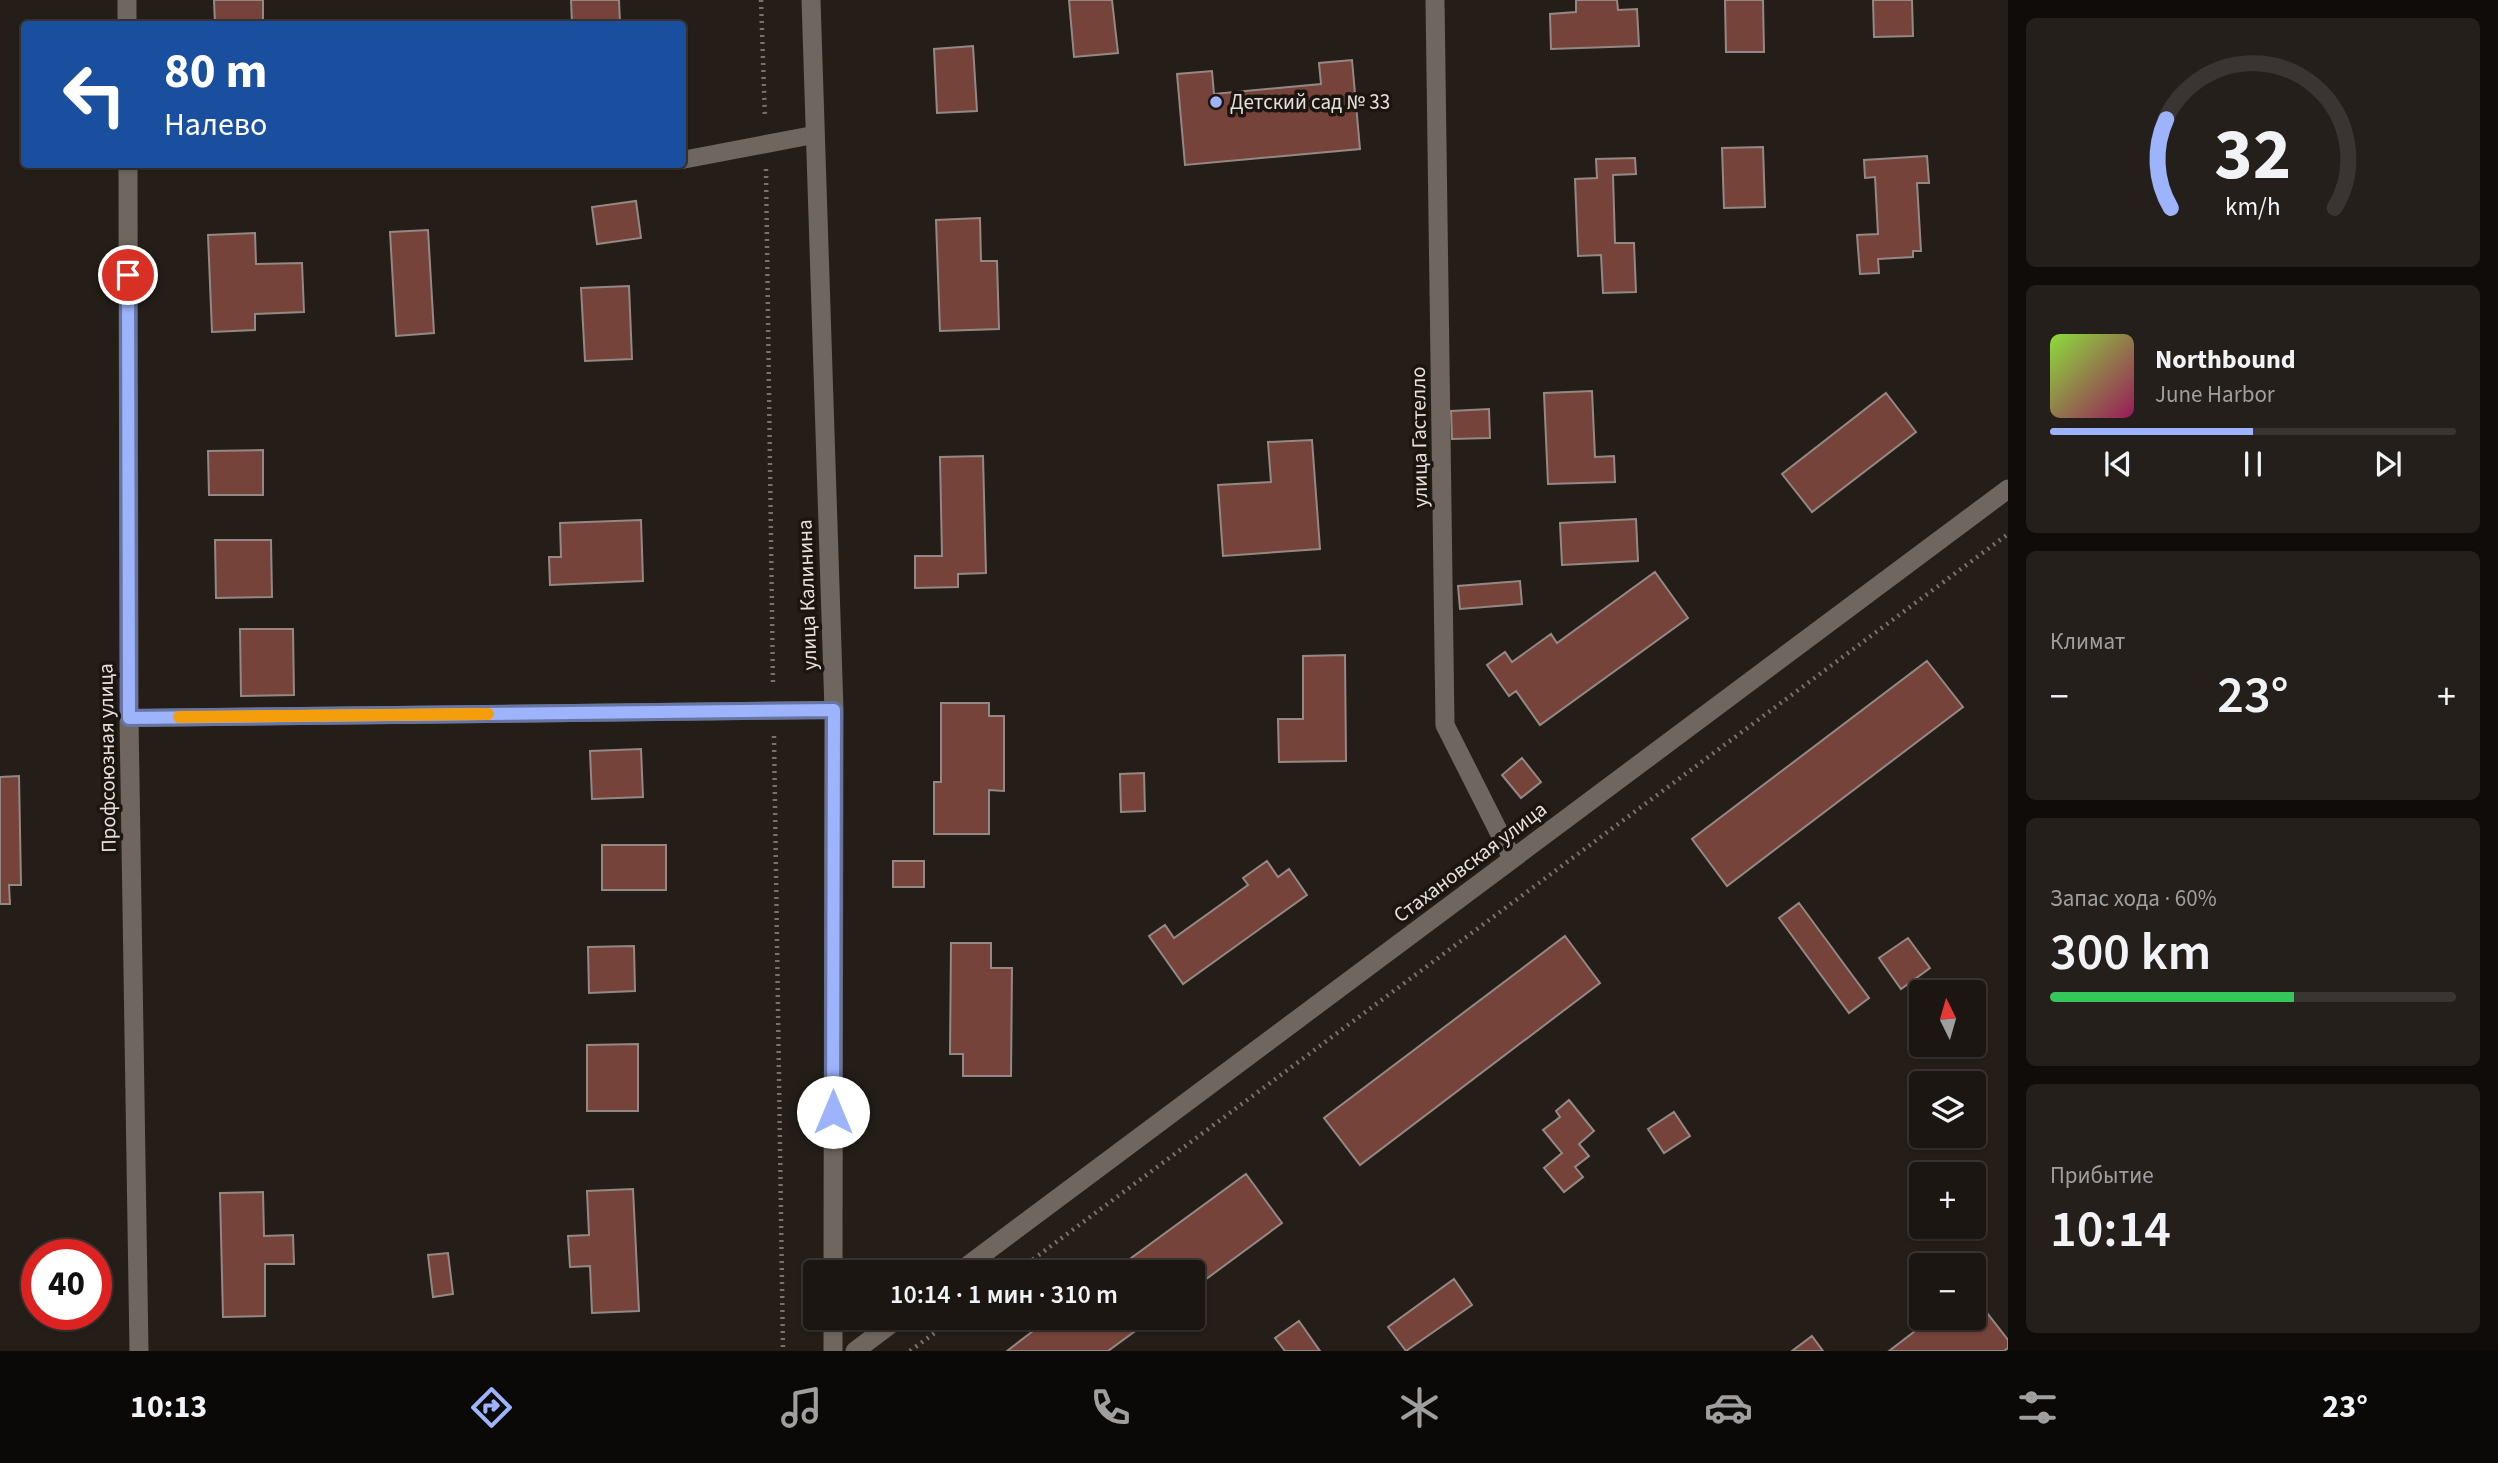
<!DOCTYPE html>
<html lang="ru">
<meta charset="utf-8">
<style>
:root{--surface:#1c1612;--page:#251f1b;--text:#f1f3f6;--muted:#a09f9f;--line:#3a3532;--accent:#9db4fd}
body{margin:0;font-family:"Source Sans 3",sans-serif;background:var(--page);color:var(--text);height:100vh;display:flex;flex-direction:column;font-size:26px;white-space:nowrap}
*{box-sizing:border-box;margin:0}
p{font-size:23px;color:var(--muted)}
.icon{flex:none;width:38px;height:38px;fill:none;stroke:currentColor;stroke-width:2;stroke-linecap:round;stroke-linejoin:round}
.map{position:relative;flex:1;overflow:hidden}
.side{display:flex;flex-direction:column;gap:18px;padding:18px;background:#0f0c0a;width:490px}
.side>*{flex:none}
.hud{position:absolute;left:21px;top:21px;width:665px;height:147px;border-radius:7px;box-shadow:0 2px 5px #0004,0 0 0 2px var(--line);background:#1a4fa0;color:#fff;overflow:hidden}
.needle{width:46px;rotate:355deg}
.controls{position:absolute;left:1909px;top:980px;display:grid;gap:14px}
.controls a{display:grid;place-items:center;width:77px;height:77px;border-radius:7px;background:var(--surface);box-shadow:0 2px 5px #0004,0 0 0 2px var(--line);font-size:35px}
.speed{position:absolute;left:21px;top:1239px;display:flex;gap:14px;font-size:35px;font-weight:700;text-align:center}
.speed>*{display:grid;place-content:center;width:91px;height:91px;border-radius:50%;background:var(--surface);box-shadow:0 2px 5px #0004,0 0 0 2px var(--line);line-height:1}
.speed .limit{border:10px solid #d22;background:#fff;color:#111}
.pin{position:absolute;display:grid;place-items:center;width:60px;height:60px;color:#fff;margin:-30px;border:4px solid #fff;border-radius:50%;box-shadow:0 2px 7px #0007}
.me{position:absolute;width:77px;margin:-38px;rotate:0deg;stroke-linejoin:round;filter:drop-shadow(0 0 5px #0008)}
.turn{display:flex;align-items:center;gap:24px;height:147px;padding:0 28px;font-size:32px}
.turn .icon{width:91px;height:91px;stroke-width:2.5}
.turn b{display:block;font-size:49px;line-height:60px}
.big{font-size:52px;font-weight:600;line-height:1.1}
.side .card{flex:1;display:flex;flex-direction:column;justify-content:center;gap:10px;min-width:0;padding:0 24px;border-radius:10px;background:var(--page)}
.side .dial{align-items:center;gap:0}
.dial svg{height:182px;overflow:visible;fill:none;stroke:var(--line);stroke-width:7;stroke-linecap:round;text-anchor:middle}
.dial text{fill:var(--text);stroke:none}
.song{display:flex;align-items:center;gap:21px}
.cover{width:84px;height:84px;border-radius:10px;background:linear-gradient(135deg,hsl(90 70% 55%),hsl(330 70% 35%))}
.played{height:7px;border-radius:4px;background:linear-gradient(90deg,var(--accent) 50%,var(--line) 50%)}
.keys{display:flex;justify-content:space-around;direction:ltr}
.heat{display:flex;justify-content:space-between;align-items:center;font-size:38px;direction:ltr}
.charge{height:10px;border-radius:5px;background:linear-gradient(90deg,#34c759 60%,var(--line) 0)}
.trip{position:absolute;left:803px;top:1260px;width:402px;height:70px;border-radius:7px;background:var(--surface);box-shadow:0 2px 5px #0004,0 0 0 2px var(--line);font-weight:600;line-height:70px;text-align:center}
.dock{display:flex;height:112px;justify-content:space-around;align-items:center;background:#0b0907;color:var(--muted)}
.dock .icon{width:49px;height:49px}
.dock .selected{color:var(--accent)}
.dock b{font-size:32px;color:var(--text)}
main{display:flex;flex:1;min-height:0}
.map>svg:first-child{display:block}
.building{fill:#754339;stroke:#948885;stroke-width:2}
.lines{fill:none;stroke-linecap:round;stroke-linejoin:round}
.path{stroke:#78726c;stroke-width:4.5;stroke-dasharray:2 5;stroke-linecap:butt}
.service{stroke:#6f665f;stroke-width:18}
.minor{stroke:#6f665f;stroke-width:19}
.tertiary{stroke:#6f665f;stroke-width:19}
.route-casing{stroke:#6675a4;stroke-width:18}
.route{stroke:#9db4fd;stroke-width:12}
.slow{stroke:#f59e0b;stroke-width:12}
.poi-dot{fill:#9db4fd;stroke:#1c150f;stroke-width:2.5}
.labels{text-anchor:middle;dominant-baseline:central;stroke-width:7;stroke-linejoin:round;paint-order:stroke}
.poi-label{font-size:21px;fill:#e4e0db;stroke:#1c150f;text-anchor:start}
.street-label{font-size:21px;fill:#e4e0db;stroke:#1c150f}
</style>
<main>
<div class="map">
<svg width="2008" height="1351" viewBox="0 0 2008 1351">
<rect width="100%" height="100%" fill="#251e18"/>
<path class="building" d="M214,0H263V24H215Z
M571,0H619L620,24H572Z
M1069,0H1112L1118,53L1074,57Z
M1576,0H1617L1618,10L1637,9L1639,46L1551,49L1550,14L1576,12Z
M1725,0H1763L1764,52H1726Z
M1873,0H1912L1913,36L1874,37Z
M973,46L977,111L937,113L934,49Z
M1352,60L1360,149L1185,165L1177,74L1212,71L1214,94L1321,84L1319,63Z
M1763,147L1765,207L1724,208L1722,148Z
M1927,156L1929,183H1917L1921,251H1913V257L1878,259L1879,273L1860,274L1857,235L1878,234L1875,177L1865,178L1864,160Z
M1635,158L1636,174L1613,175L1615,243H1634L1636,292L1603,293L1601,255L1578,256L1575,179L1597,178L1596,159Z
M636,201L641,238L597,244L592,207Z
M980,218L981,261H997L999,329L940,331L936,220Z
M428,230L434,333L396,336L390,232Z
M255,233L256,264L302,263L304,312L255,314V330L212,332L208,235Z
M629,286L632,359L585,361L581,288Z
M1592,391L1595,457L1614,456L1615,482L1548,484L1544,393Z
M1886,393L1916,432L1812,512L1782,474Z
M1489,409L1490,438L1452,439L1451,411Z
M1312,440L1320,549L1223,556L1218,485L1271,482L1268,442Z
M263,450V495H209L208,451Z
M983,456L986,573L958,574V587L915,588V556H942L940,457Z
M1636,519L1638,561L1562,565L1560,523Z
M641,520L643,581L550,585L549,557H561L560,523Z
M215,540H271L272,597L216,598Z
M1655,572L1688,618L1540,725L1516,691L1509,696L1487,665L1505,652L1512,662L1551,634L1557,643Z
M1520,581L1522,604L1460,609L1458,586Z
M240,629H293L294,695L241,696Z
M1345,655L1346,761L1279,762L1278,719H1303V656Z
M1927,661L1963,707L1727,886L1692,839Z
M941,703H989V716H1004V791L989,790V834H934V782H941Z
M641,749L643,797L592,799L590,751Z
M1522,758L1541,782L1521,798L1502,775Z
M1144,773L1145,811L1121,812L1120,774Z
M19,776L21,885H9L10,904H0V777Z
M602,845H666V890H602Z
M893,861H924V887H893Z
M1267,861L1278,877L1289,869L1307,895L1183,984L1149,936L1165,925L1174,938L1248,885L1243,878Z
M1799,903L1869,998L1849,1013L1779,918Z
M1565,936L1600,983L1360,1165L1324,1118Z
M1908,938L1930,968L1901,989L1879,958Z
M951,943H991V968H1012L1011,1076H963V1054H950Z
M634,946L635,991L589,993L588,947Z
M638,1044V1111H587V1045Z
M1569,1100L1594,1131L1579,1144L1589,1156L1575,1167L1583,1177L1564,1192L1544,1168L1562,1153L1543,1130L1560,1117L1556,1111Z
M1674,1112L1690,1136L1664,1153L1648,1129Z
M1246,1174L1282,1223L1194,1288V1272H1112Z
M633,1189L639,1311L592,1313L590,1266L570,1267L568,1236L589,1235L587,1191Z
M263,1192L264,1236L293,1235L294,1264H265V1316L223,1317L220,1193Z
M448,1253L453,1294L433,1297L428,1255Z
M1454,1279L1472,1305L1406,1351L1388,1327Z
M1974,1296L2008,1340V1348L2004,1351H1889L1932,1318H1974Z
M1050,1318H1153L1108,1351H1007Z
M1299,1321L1320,1351H1285L1275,1338Z
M1812,1336L1823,1351H1792Z"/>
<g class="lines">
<path class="path" d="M761,0L765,118
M766,169L773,685
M774,736L783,1351
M1016,1272L2008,534
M910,1351L955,1318"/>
<path class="service" d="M682,160L813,135
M129,718L834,710"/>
<path class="minor" d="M127,0V24
M1435,0L1445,725L1512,858
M128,164L129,718L139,1351
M959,1272L2008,489
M855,1351L899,1318"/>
<path class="tertiary" d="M811,0L834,710L833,1272
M833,1351V1318"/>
</g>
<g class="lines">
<defs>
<path id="route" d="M128,275L129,718L834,710L833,1112"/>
</defs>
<use href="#route" class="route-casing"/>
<use href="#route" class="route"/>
<path class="slow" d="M179,717L488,714"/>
</g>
<circle class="poi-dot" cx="1216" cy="102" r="7"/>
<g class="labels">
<g class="poi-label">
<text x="1230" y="102">Детский сад № 33</text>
</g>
<g class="street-label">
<text transform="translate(1419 437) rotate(-91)">улица Гастелло</text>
<text transform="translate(807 595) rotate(-92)">улица Калинина</text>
<text transform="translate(107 758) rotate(-91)">Профсоюзная улица</text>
<text transform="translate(1470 862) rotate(-37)">Стахановская улица</text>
</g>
</g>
</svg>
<div class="controls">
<a><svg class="needle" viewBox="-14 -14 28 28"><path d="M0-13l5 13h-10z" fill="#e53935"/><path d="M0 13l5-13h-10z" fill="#a09f9f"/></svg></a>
<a><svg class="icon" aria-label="layers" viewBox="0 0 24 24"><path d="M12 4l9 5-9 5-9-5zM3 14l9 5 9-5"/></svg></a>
<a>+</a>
<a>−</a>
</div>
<div class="speed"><div class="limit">40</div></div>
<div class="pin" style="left:128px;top:275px;background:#d93025"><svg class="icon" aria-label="arrive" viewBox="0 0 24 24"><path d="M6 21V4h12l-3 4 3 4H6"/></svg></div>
<svg class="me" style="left:833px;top:1112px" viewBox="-20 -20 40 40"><circle r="19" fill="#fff"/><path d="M0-13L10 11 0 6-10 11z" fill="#9db4fd"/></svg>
<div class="trip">10:14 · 1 мин · 310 m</div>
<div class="hud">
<div class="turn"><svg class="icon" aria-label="left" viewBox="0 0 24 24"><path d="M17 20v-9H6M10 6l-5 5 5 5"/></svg><div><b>80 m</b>Налево</div></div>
</div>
</div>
<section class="side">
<div class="card dial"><svg viewBox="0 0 100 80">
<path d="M14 69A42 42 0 1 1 86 69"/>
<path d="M14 69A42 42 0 0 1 12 30" stroke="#9db4fd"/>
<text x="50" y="56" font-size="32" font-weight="700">32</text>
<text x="50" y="72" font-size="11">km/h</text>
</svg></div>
<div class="card">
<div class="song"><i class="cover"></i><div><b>Northbound</b><p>June Harbor</p></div></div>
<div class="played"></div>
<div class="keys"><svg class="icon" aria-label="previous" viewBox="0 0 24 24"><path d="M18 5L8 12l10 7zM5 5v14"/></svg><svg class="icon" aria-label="pause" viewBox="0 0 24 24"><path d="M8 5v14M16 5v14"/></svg><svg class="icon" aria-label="next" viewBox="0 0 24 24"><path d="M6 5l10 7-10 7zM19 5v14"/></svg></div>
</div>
<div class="card"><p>Климат</p>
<div class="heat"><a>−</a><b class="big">23°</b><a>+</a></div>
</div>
<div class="card"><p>Запас хода · 60%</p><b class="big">300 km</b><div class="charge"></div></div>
<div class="card"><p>Прибытие</p><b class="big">10:14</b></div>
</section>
</main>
<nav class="dock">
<b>10:13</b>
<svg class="icon selected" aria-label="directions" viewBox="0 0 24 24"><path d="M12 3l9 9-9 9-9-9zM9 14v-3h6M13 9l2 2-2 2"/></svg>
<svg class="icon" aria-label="music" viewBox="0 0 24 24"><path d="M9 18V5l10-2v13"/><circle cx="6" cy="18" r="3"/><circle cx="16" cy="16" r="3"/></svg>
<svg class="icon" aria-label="phone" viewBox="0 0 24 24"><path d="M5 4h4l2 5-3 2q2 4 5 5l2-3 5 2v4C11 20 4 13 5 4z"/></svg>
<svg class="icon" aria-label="climate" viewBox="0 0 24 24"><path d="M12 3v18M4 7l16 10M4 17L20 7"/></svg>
<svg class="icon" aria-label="car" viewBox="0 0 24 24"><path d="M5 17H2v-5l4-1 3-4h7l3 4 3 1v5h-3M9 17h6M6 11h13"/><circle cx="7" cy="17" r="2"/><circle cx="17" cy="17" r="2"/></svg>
<svg class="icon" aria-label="filters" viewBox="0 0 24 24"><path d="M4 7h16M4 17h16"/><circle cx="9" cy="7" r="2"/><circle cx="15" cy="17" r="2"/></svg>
<b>23°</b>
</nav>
